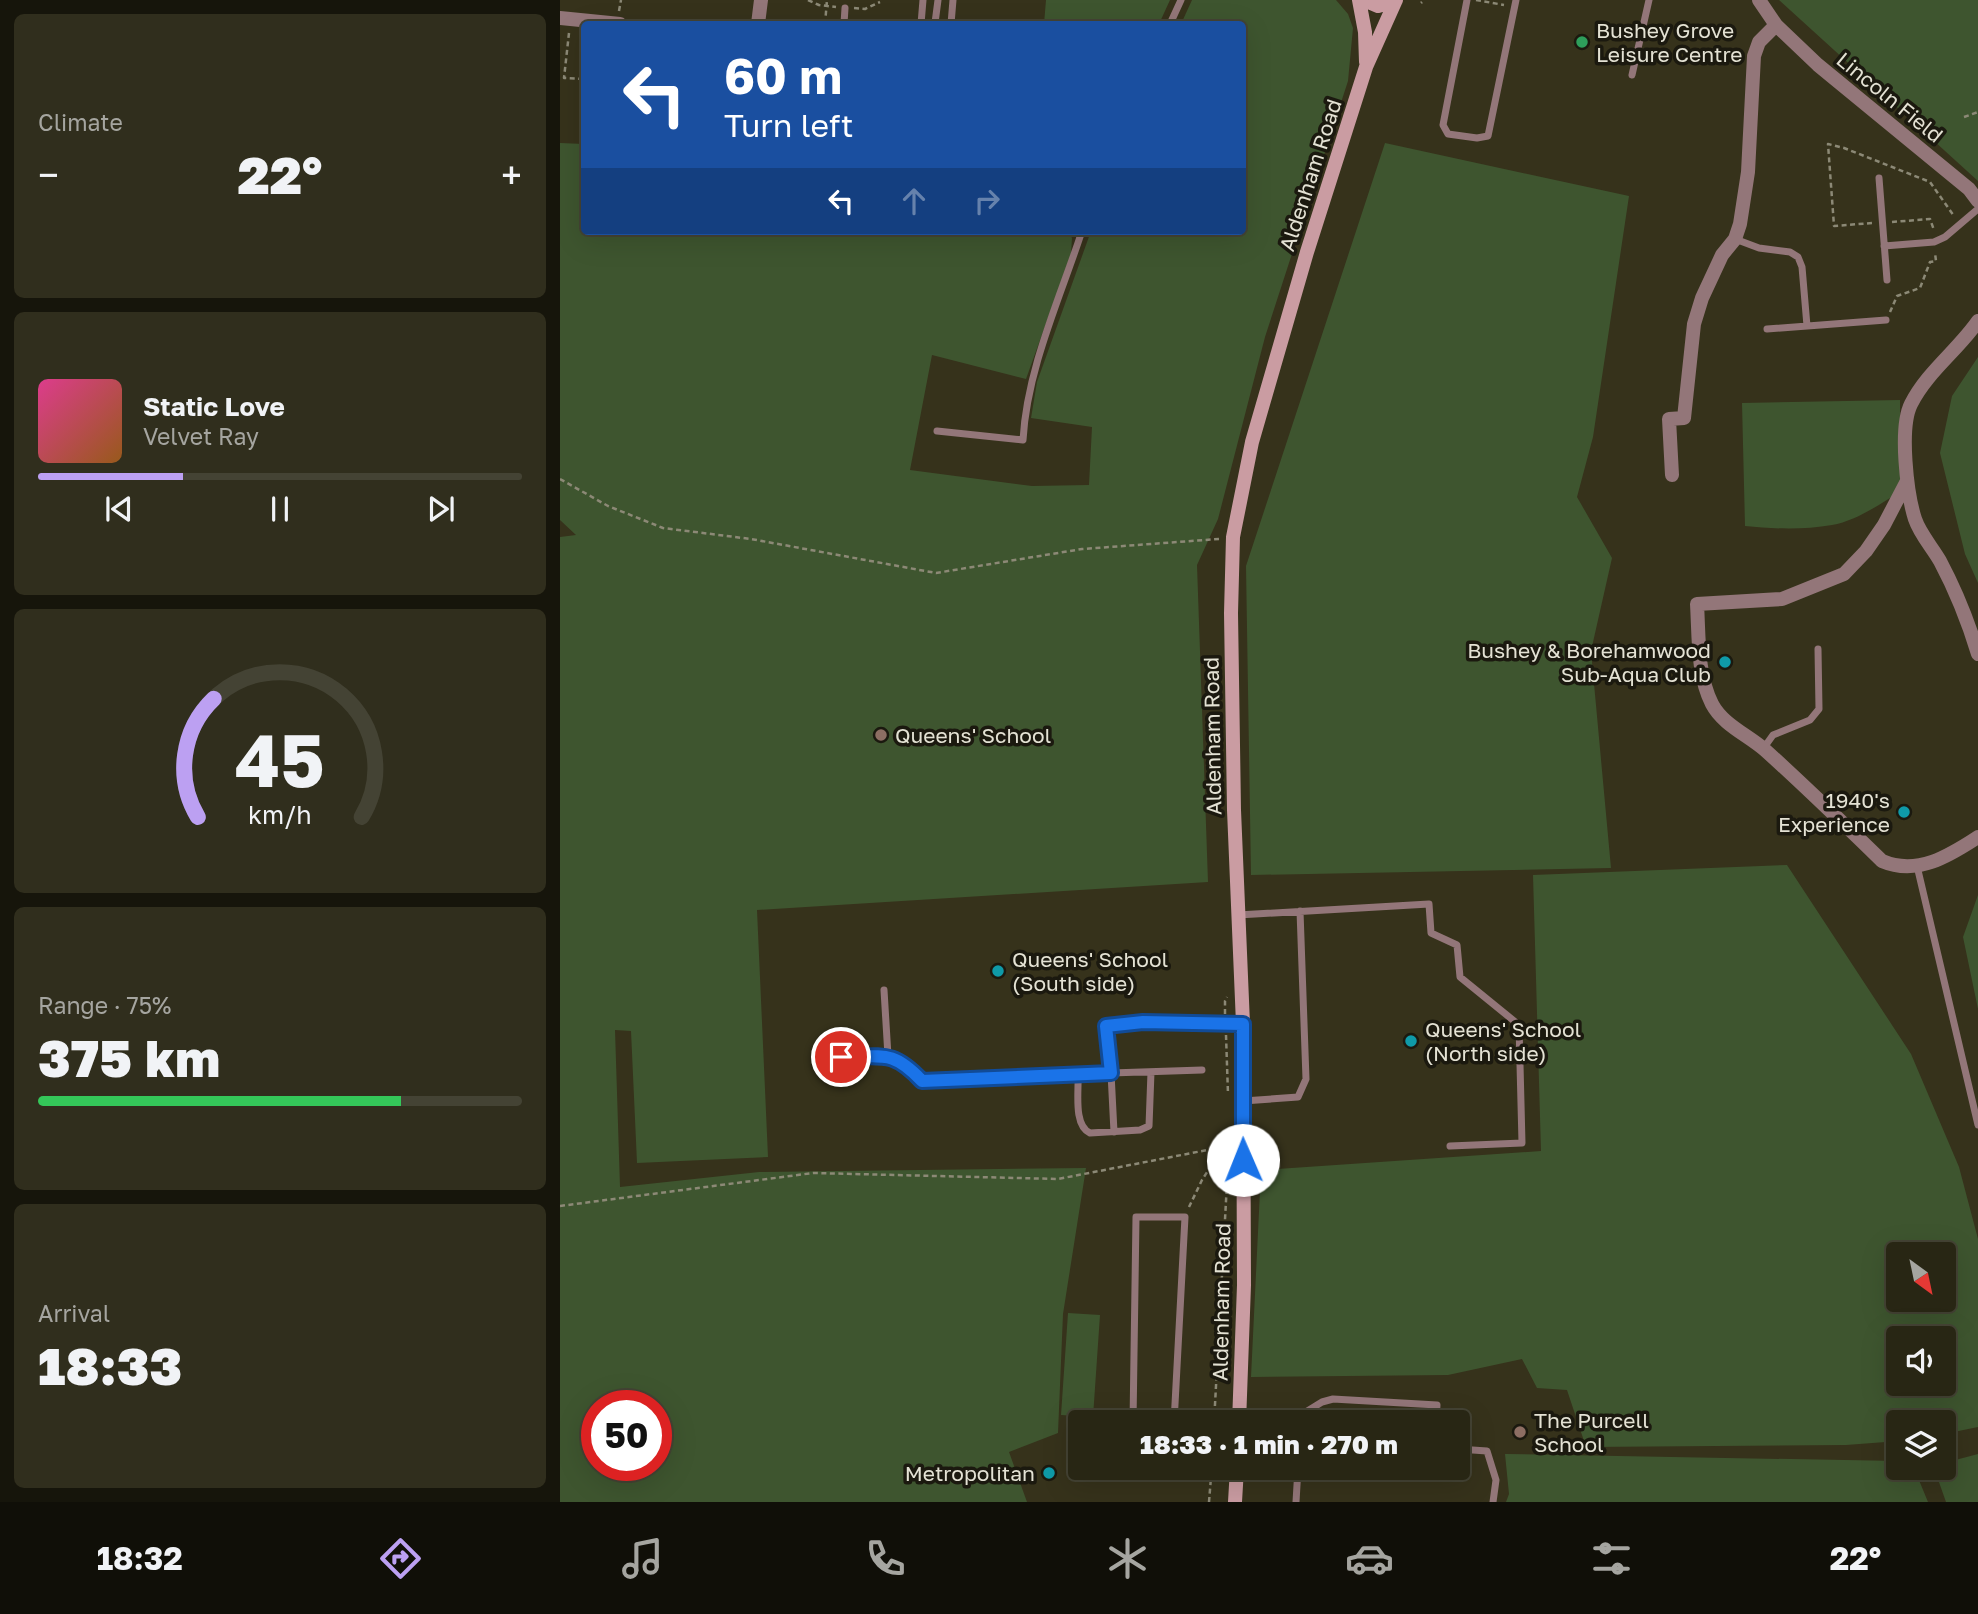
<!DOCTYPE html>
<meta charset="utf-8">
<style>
:root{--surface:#282614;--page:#302e1d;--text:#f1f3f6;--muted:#a5a5a0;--line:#444334;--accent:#bca0f2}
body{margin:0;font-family:"Golos Text",sans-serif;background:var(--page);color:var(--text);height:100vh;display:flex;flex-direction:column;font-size:26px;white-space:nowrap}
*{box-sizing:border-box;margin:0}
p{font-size:23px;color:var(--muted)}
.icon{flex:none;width:38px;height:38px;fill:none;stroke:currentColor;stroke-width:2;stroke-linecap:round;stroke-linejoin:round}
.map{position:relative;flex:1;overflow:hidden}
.drawer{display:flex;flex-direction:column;gap:14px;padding:14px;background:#16150b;width:560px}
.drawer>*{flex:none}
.hud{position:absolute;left:21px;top:21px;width:665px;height:214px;border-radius:7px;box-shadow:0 7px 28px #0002,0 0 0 2px var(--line);background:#1a4fa0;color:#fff;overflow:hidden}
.needle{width:46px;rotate:147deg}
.buttons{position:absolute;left:1326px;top:1242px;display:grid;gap:14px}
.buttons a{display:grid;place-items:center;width:70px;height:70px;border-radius:7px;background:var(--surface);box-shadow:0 7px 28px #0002,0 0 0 2px var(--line);font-size:35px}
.speed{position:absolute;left:21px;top:1390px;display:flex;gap:14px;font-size:35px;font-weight:700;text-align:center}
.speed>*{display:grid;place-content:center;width:91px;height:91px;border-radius:50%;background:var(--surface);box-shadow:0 7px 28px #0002,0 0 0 2px var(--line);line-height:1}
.speed .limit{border:10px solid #d22;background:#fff;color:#111}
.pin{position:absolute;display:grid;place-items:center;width:60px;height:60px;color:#fff;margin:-30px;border:4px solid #fff;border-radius:50%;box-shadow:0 2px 7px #0007}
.me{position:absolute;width:77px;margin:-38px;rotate:359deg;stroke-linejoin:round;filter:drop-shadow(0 0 5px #0008)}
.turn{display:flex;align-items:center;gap:24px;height:147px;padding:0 28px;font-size:32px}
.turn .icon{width:91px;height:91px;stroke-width:2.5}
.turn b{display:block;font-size:49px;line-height:60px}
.lanes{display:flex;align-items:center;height:66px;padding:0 28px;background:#0003;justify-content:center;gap:35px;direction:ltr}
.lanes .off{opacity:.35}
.big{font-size:52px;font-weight:800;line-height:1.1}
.drawer .card{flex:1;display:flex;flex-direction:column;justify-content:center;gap:10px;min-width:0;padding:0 24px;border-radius:10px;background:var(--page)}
.drawer .dial{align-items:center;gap:0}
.dial svg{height:182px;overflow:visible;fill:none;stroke:var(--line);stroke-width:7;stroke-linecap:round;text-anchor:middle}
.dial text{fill:var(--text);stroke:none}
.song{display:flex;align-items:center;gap:21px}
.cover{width:84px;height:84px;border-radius:10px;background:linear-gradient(135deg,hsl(330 70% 55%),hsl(30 70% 35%))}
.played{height:7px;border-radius:4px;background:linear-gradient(90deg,var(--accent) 30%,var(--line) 30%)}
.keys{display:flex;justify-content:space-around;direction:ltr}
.heat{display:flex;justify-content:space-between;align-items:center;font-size:38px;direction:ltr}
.charge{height:10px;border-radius:5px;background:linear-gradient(90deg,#34c759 75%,var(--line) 0)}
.trip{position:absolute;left:508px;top:1410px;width:402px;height:70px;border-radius:7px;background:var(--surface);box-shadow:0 7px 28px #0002,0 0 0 2px var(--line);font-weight:800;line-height:70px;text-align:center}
.menu{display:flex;height:112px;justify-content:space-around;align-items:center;background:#100f08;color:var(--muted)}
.menu .icon{width:49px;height:49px}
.menu .on{color:var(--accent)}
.menu b{font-size:32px;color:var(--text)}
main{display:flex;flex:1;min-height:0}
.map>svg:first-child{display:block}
.green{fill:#3e552f;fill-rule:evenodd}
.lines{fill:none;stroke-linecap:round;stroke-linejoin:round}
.path{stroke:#8c8976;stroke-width:2.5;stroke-dasharray:5 3.5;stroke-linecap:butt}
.lane{stroke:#937679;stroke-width:7}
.street{stroke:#937679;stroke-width:14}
.secondary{stroke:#ca9ca2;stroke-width:14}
.route-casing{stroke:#114b97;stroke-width:18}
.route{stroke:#1a73e8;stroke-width:12}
.leisure-dot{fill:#2e9e5b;stroke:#1b190f;stroke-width:2.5}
.culture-dot{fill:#0f9aa8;stroke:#1b190f;stroke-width:2.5}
.education-dot{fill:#8d6e63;stroke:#1b190f;stroke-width:2.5}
.labels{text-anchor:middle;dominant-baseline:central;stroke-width:7;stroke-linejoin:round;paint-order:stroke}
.poi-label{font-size:21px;fill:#e4e2d4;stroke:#1b190f;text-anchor:start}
.street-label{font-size:21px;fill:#e4e2d4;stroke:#1b190f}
</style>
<main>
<section class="drawer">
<div class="card"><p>Climate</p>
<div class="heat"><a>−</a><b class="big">22°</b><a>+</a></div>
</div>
<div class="card">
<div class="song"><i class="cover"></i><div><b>Static Love</b><p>Velvet Ray</p></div></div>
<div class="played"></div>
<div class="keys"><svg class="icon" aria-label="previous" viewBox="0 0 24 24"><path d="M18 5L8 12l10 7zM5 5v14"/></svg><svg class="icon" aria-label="pause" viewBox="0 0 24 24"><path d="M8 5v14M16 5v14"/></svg><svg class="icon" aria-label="next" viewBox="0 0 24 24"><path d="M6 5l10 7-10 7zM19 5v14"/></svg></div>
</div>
<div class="card dial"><svg viewBox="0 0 100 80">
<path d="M14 69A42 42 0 1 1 86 69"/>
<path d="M14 69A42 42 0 0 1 21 17" stroke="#bca0f2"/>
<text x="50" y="56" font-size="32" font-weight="700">45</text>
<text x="50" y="72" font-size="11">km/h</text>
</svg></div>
<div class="card"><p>Range · 75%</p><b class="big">375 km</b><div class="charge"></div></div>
<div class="card"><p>Arrival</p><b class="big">18:33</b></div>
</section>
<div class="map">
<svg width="1418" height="1502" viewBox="0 0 1418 1502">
<rect width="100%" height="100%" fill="#36321b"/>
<path class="green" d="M486,0H610L599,24H484Z
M632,0H776L788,14L793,28L788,81L705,337L658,519L637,565L648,882L197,910L208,1157L77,1163L71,1031L55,1030L60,1187L199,1172L526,1168L503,1314L498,1433L449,1452L467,1502H0V537L16,535L0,520V143L24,144V231H508L512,238L511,254L466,379L372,355L350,470L472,486L529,485L532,427L471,418L477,382L531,231H682V24H621ZM37,1405H96V1465H37Z
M1219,0H1418V181Z
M825,143L1069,196L1033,437L1017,497L1052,558L1031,651L1051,868L691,875L686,566Z
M1418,357V583L1405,554L1380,453L1392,396Z
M1340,400V492C1320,504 1296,521 1272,525C1244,530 1213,529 1185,526L1182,403Z
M1227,865L1351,1054L1399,1167L1418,1239V1427L1384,1434V1423H1339V1441L1286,1445L1026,1447L1007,1390L977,1388L962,1359L888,1375L691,1377L701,1170L981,1151L973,875ZM1339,1255H1384V1300H1339ZM1339,1339H1384V1384H1339Z
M1418,895V1009L1403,937Z
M508,1313L540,1315L533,1417L501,1415Z
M945,1454L1339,1461V1468H1354L1368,1502H946L949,1494Z
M1418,1454V1502H1386L1374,1468H1384V1463Z"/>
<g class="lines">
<path class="path" d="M248,0L259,5L276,7
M916,0L944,5
M861,3L862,2
M294,8L305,9L320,2
M59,11L61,0
M265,24L267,0
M9,33L4,78L24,79
M1404,117L1418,112
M1332,222L1370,219L1374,230
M1312,223L1274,226L1268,144L1284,148L1370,182L1394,216
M1330,312L1337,296L1360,288L1370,262L1376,261L1375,253
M0,479L48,506L103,528L191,539L376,573L522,549L659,539
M665,1014V1001L667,997
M666,1035L668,1094
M0,1206L253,1173L498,1179L668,1146
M629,1207L642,1180L664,1146
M654,1423L668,1164
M649,1502L651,1477"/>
<path class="lane" d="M907,0L883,125L888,134L917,138L928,136L956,0
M375,23L378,0
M284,24L285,8
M361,24L363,0
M391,24L393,0
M610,24L621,0
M1072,75L1089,0
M1319,178L1327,280
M1175,239L1199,248L1230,252L1238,257L1242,267L1247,326
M1324,246L1374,242L1385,237L1418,209
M1207,329L1326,320
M377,431L463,440C467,369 500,298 522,231
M1203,749L1213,735L1250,720L1259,709L1258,649
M1357,866L1418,1125
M678,915L869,904L871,933L897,945L900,977L959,1025L962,1143L890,1146
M324,990L328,1056
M258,1057L328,1056L339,1060L362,1081L551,1073L546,1025L583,1022L682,1024
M518,1075C519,1091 513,1125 530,1133L580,1130L589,1126L591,1072
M683,1101L738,1097L746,1079L740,911
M554,1132L551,1073L642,1070
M573,1423L576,1217H625L614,1423
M728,1423L762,1402L773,1399L877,1405L876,1423
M898,1449L927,1451L936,1480L933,1502
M647,1468L677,1471
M736,1502L738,1468"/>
<path class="street" d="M1199,0L1216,25L1258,65L1409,189L1418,201
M0,18L60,24
M198,24L201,0
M1418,321C1398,350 1367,372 1351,404C1339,428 1347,494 1355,519C1360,534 1372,547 1380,561C1396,591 1408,621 1418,654
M1112,475L1109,419L1124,418L1134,324L1142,298L1162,255L1175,239L1180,224L1188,172L1194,56L1199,42L1216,25
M1347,481L1324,525L1306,551L1284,574L1222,599L1137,604C1139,636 1137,675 1152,704C1163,725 1188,735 1205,750C1245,786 1284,824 1322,861C1357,876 1389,856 1418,837"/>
<path class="secondary" d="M799,0L805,32L806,62
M804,0L818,6L836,0
M679,1423L684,1285L683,1024L674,810L671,613L673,537L692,442L747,252L806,67L836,0
M675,1502L677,1468"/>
</g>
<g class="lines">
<defs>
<path id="route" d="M281,1057C322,1057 332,1049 362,1081L551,1073L546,1026L583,1022L683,1024V1160"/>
</defs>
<use href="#route" class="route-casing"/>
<use href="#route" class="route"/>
</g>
<circle class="leisure-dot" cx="1022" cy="42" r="7"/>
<g class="culture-dot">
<circle cx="1165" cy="662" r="7"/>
<circle cx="1344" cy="812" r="7"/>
<circle cx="438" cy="971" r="7"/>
<circle cx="851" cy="1041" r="7"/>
<circle cx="489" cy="1473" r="7"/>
</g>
<g class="education-dot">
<circle cx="321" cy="735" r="7"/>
<circle cx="960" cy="1432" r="7"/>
</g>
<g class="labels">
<g class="poi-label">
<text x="1036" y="30">Bushey Grove<tspan x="1036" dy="24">Leisure Centre</tspan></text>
<text x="1151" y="650" text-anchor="end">Bushey &amp; Borehamwood<tspan x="1151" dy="24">Sub-Aqua Club</tspan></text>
<text x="335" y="735">Queens' School</text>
<text x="1330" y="800" text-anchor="end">1940's<tspan x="1330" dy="24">Experience</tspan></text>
<text x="452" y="959">Queens' School<tspan x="452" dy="24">(South side)</tspan></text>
<text x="865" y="1029">Queens' School<tspan x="865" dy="24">(North side)</tspan></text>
<text x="974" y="1420">The Purcell<tspan x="974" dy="24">School</tspan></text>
<text x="475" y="1473" text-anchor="end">Metropolitan</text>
</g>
<g class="street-label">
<text transform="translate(1330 97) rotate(39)">Lincoln Field</text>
<text transform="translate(750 175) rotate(-72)">Aldenham Road</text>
<text transform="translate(652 736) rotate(-91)">Aldenham Road</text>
<text transform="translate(661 1302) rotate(-89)">Aldenham Road</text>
</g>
</g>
</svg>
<div class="buttons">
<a><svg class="needle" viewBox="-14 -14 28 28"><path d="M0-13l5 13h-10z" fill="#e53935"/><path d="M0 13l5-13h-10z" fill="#a5a5a0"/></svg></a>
<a><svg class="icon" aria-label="sound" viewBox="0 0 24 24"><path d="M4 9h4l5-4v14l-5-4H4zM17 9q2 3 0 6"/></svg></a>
<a><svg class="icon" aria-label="layers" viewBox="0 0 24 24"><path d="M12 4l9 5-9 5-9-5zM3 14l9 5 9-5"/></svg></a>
</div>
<div class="speed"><div class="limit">50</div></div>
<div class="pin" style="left:281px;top:1057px;background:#d93025"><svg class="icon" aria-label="arrive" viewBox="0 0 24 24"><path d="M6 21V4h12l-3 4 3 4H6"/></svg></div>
<svg class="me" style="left:683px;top:1160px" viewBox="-20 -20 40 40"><circle r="19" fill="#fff"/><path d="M0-13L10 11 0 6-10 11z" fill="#1a73e8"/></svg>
<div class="trip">18:33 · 1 min · 270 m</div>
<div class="hud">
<div class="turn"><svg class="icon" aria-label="left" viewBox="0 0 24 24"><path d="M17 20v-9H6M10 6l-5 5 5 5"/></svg><div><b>60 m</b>Turn left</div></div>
<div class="lanes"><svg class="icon" aria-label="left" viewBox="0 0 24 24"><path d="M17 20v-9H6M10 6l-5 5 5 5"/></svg><svg class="icon off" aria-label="ahead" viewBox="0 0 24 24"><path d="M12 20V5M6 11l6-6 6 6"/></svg><svg class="icon off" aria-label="right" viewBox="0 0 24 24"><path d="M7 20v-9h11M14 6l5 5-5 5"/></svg></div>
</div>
</div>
</main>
<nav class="menu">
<b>18:32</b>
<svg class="icon on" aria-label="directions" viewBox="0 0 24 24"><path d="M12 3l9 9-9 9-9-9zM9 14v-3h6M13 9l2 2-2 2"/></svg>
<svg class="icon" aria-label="music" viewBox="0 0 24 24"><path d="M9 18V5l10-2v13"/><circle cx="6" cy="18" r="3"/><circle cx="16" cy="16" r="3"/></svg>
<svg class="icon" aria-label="phone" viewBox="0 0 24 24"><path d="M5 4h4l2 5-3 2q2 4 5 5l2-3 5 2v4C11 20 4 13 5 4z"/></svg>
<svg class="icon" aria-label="climate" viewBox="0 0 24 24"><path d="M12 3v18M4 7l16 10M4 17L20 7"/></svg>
<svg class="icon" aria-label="car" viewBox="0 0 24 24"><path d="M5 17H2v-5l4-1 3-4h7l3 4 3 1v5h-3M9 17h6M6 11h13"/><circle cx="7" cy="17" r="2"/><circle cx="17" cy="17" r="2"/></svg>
<svg class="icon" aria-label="filters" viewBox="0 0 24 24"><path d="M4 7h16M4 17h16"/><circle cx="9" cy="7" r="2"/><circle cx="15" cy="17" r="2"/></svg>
<b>22°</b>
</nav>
